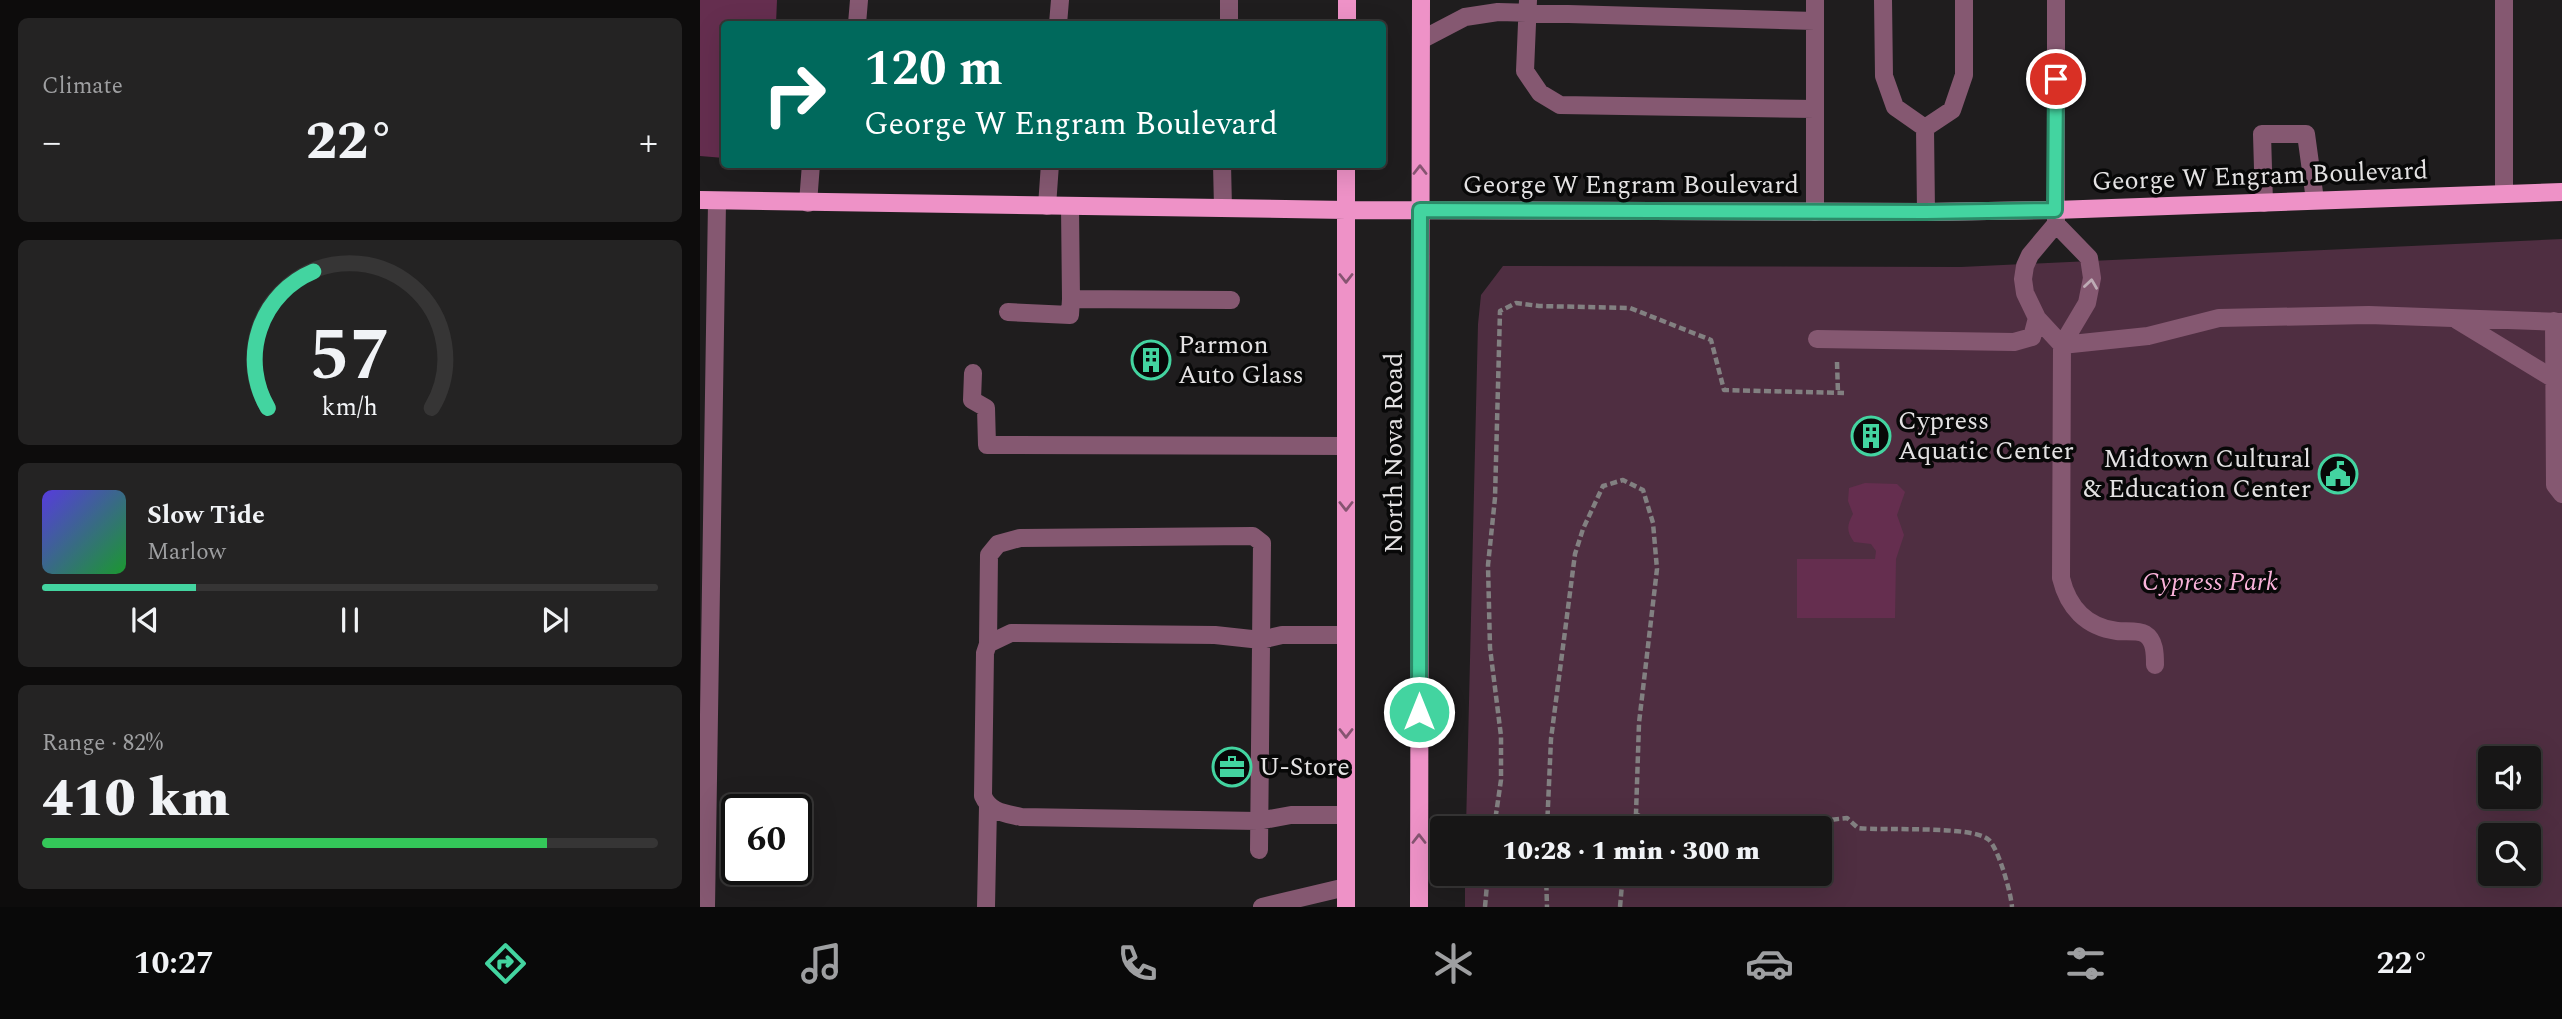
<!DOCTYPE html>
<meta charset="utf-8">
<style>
:root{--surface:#171616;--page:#242323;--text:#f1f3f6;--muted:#9e9fa1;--line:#363535;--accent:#43d4a0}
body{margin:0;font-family:Spectral,serif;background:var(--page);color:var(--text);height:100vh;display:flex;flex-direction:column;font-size:26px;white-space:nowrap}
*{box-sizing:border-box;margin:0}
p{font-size:23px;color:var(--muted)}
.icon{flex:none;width:38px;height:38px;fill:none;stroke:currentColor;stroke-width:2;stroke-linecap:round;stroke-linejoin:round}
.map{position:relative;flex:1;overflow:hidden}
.sheet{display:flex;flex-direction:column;gap:18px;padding:18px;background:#0d0c0c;width:700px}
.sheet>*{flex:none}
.hud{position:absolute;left:21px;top:21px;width:665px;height:147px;border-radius:7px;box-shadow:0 7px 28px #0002,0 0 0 2px var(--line);background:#00695c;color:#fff;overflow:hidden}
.fabs{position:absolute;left:1778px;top:746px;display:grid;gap:14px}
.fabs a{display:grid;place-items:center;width:63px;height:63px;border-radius:7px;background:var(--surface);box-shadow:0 7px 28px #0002,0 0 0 2px var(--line);font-size:35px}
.speed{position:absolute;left:21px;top:794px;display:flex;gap:14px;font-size:35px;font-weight:700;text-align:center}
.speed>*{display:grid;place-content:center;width:91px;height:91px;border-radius:50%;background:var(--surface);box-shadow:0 7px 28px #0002,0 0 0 2px var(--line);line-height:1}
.speed .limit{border:4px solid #111;border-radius:10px;background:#fff;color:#111}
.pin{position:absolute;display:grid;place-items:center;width:60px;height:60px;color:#fff;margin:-30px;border:4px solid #fff;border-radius:50%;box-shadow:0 2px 7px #0007}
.me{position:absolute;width:77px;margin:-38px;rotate:0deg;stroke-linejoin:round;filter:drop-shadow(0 0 5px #0008)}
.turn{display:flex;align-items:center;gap:24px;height:147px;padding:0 28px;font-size:32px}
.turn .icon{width:91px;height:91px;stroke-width:2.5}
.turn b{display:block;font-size:49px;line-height:60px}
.big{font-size:52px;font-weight:800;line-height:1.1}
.sheet .card{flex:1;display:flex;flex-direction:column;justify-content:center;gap:10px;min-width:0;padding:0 24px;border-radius:10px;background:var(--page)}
.sheet .dial{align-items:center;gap:0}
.dial svg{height:182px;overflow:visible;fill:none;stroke:var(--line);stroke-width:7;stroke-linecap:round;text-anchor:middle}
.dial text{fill:var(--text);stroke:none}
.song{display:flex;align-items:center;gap:21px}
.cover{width:84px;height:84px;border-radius:10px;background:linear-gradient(135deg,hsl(250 70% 55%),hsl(130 70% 35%))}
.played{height:7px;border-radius:4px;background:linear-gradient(90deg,var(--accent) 25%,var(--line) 25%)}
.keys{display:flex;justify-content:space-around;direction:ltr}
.heat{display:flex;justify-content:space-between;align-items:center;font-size:38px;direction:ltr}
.charge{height:10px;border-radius:5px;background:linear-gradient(90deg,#34c759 82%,var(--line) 0)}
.trip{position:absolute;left:730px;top:816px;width:402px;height:70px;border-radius:7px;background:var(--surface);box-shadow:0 7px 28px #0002,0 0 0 2px var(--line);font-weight:800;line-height:70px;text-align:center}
.menu{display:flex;height:112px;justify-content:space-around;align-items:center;background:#090909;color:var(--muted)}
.menu .icon{width:49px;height:49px}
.menu .on{color:var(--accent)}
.menu b{font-size:32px;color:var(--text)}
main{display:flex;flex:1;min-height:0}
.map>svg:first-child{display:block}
.green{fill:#4f2e41;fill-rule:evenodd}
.water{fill:#652e4f}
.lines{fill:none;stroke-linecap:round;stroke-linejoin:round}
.path{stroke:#828081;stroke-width:4.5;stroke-dasharray:7 3.5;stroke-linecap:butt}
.minor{stroke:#855871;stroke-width:18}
.major{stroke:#ee92c7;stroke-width:18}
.oneway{stroke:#865471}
.oneway2{stroke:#beabb5}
.route-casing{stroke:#2c8a68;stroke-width:18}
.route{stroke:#43d4a0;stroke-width:12}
.labels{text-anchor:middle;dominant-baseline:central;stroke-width:7;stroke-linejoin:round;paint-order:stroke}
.street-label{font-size:26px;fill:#e4e2e3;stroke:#080808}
.poi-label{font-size:26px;fill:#e4e2e3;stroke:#080808;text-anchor:start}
.park-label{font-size:26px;font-style:italic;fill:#f9b2d9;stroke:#080808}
</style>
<main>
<section class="sheet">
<div class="card"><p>Climate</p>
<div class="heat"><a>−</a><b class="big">22°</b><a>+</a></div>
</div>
<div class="card dial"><svg viewBox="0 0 100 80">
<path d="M14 69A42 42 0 1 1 86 69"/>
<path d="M14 69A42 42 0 0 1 34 9" stroke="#43d4a0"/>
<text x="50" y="56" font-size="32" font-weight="700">57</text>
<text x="50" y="72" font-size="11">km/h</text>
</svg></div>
<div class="card">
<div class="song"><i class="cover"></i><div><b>Slow Tide</b><p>Marlow</p></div></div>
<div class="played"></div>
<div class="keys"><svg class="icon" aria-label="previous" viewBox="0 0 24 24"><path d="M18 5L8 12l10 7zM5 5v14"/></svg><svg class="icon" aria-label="pause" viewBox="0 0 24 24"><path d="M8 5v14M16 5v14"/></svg><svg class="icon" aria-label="next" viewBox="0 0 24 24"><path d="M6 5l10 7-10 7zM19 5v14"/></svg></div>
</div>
<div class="card"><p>Range · 82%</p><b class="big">410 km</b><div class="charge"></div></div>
</section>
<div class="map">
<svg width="1862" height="907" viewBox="0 0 1862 907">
<rect width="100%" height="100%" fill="#1f1d1e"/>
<path class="green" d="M1862,239V907H765V873H1120V828H766L778,324L781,295L803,266L1261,267ZM1790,758H1829V796H1790ZM1790,835H1829V873H1790Z"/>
<path class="water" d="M0,0H77L76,24H24V158L0,156Z
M1165,483L1197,484L1205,492L1197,515L1204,535L1196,559L1195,618H1097V559H1175L1176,551L1171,544L1154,542C1146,531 1147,525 1153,514L1148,501L1149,488Z"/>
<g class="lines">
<path class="path" d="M1137,362L1138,393
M936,814L961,828
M794,828L801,780V736L790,648L788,565L795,498L800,311L816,303L839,306L930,308L1011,340L1024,390L1144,393
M847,828L851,739L875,554L883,529L903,486L923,480L943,490L953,523L957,569L939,723L936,814L930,828
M1102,828L1120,821L1147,818L1158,828C1183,831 1274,825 1289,840C1299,850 1311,893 1312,907
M846,873L847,907
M785,907L788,873
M920,907L923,873"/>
<path class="minor" d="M529,0V24
M828,0L825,71L840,93L860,105L1115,109
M1183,0L1184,76L1195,107L1225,128
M1356,0V224L1330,255L1325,266L1323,279L1325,293L1337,318L1362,345
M157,24L159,0
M358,24L360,0
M721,40L765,17L798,12L1115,21
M1225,128L1252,110L1264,75V0
M1225,128L1226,212
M522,164L523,208
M1804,193V0
M108,203L111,164
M1564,203L1562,134H1606L1615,200
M347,206L350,164
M370,207L371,299L531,300
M1115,212V0
M1356,224L1389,258L1392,278L1387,303L1362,345L1361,578C1368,607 1386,627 1417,631C1425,632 1438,630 1445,634C1455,640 1455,654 1455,665
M308,312L370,315L371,299
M1757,320L1854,379
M1854,321L1855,485L1862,494
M1117,339L1314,342L1332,337L1337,318
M1362,345L1448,336L1519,318L1669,315L1862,322
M273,373L272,400L286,408L287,445L646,446
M288,644L289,555L298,544L320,538L553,536L562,543L559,850
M646,815H591L558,821L321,817C304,813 290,812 283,796L285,653L288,644L311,633L515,635L561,640L582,635H646
M6,907L17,202
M286,907L288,806
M562,907L646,887"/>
<path class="major" d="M647,0V24
M0,200L646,210L1226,212L1355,210L1862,192
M646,907V164
M719,907L721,0"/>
</g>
<defs><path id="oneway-chevron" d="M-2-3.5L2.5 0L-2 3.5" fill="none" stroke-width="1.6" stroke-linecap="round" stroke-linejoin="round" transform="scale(1.75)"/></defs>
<g class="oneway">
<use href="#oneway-chevron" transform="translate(720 170) rotate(-90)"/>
<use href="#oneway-chevron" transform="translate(646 278) rotate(90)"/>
<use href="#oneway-chevron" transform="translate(646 506) rotate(90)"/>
<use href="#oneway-chevron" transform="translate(646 733) rotate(90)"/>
<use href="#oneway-chevron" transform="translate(719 839) rotate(-90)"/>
</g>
<use class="oneway2" href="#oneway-chevron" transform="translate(1391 284) rotate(-82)"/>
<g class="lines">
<defs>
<path id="route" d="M719,712L720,210L1226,212L1355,210L1356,79"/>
</defs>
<use href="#route" class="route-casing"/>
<use href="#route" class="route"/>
</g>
<defs>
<symbol id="building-ring" viewBox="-11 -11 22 22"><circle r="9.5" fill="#080808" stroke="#43d4a0" stroke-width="1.5"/><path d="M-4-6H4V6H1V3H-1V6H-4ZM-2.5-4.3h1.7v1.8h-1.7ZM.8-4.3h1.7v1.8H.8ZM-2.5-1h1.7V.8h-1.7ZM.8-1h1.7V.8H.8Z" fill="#43d4a0"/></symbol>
<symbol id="civic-ring" viewBox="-11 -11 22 22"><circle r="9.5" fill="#080808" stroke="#43d4a0" stroke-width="1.5"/><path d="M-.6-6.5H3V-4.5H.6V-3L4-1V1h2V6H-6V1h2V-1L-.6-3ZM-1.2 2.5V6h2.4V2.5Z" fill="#43d4a0"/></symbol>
<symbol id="office-ring" viewBox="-11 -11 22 22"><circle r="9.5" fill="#080808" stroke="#43d4a0" stroke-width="1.5"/><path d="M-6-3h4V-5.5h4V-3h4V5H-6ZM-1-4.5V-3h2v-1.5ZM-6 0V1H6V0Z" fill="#43d4a0"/></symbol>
</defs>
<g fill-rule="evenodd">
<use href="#building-ring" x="429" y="338" width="44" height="44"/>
<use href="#building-ring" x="1149" y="414" width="44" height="44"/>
<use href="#civic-ring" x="1616" y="452" width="44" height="44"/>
<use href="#office-ring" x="510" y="745" width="44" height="44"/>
</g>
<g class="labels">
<g class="street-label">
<text transform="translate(1560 176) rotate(-2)">George W Engram Boulevard</text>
<text x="931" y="185">George W Engram Boulevard</text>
<text transform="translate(694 453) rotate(-90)">North Nova Road</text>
</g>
<g class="poi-label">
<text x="478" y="345">Parmon<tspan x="478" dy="30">Auto Glass</tspan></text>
<text x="1198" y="421">Cypress<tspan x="1198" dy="30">Aquatic Center</tspan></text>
<text x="1611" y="459" text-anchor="end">Midtown Cultural<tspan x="1611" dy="30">&amp; Education Center</tspan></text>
<text x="559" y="767">U-Store</text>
</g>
<g class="park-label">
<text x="1510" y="582">Cypress Park</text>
</g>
</g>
</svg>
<div class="fabs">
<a><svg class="icon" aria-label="sound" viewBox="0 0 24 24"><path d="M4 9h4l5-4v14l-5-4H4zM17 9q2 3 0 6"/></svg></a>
<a><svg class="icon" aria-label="search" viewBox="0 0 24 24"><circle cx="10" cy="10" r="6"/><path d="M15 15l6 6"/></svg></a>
</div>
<div class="speed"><div class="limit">60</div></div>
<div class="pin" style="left:1356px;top:79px;background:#d93025"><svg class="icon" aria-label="arrive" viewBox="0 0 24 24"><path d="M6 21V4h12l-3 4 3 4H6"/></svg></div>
<svg class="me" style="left:719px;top:712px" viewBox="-20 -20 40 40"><circle r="17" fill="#43d4a0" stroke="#fff" stroke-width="3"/><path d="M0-11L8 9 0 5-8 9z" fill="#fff"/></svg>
<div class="trip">10:28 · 1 min · 300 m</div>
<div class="hud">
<div class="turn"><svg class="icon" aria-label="right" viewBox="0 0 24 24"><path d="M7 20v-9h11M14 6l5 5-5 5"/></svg><div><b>120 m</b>George W Engram Boulevard</div></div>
</div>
</div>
</main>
<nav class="menu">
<b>10:27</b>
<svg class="icon on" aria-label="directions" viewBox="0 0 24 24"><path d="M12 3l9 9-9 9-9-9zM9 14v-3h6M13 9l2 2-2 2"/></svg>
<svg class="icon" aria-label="music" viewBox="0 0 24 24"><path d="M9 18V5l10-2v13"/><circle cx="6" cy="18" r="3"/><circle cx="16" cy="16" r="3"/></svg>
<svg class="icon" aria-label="phone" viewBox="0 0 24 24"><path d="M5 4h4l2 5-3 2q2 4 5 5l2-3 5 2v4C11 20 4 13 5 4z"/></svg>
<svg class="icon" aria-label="climate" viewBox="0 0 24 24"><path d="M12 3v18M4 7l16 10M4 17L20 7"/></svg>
<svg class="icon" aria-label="car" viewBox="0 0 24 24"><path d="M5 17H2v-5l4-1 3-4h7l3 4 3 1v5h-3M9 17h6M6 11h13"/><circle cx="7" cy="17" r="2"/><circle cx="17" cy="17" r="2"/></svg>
<svg class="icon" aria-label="filters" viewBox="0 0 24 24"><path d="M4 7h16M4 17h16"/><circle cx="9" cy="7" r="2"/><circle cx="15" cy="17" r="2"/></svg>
<b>22°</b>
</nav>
